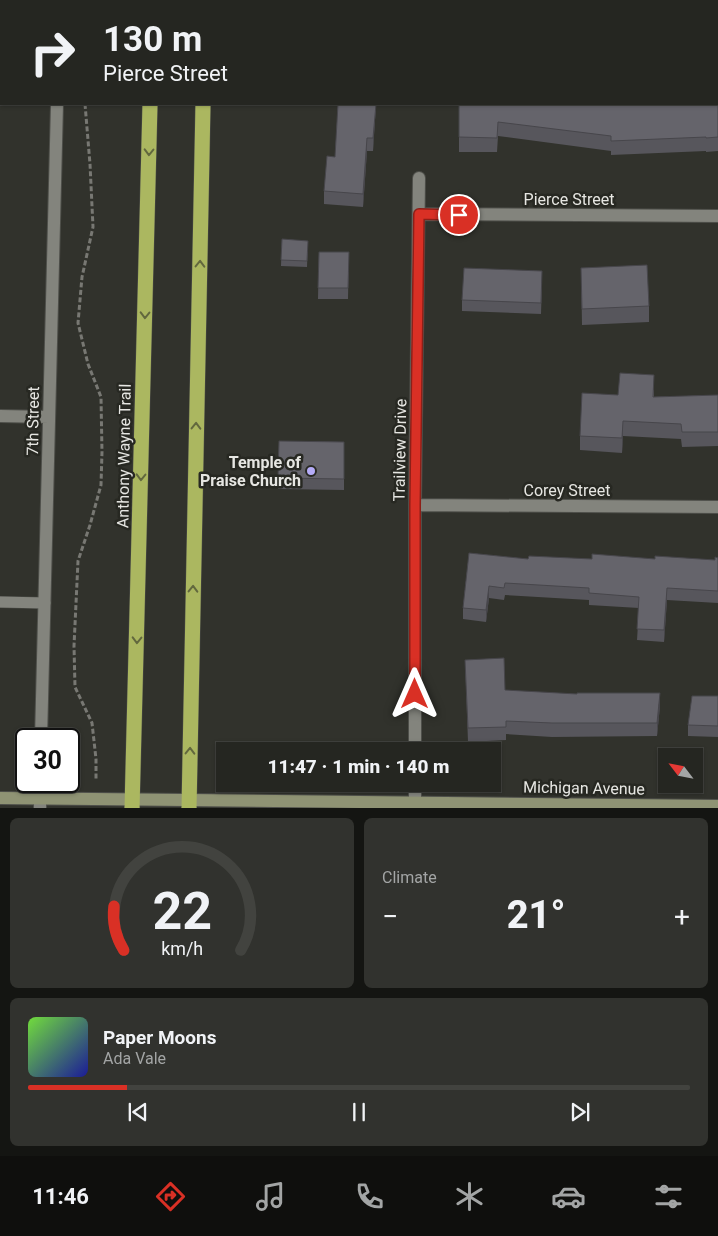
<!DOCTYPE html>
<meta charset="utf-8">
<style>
:root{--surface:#252621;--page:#31322e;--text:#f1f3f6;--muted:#a3a5a5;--line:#42433f;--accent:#d93025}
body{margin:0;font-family:Roboto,sans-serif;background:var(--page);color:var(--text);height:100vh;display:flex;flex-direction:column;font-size:19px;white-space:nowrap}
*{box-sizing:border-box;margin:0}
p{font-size:16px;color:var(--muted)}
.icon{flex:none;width:28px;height:28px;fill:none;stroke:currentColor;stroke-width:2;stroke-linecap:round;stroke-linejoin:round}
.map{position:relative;height:808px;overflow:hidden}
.side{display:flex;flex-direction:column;gap:10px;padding:10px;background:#141512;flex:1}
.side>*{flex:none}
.banner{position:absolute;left:0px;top:0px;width:719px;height:105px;box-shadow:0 1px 4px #0004,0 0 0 1px var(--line);background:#252621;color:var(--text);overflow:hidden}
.needle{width:32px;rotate:302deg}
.controls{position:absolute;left:658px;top:748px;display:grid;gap:10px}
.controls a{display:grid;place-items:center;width:45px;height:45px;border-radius:0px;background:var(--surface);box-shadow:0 1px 4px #0004,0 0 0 1px var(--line);font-size:25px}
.speed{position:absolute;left:15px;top:728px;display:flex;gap:10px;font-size:25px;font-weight:700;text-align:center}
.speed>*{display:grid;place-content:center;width:65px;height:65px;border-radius:50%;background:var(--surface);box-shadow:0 1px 4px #0004,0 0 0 1px var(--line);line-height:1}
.speed .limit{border:2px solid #111;border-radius:8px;background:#fff;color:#111}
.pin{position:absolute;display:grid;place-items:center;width:42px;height:42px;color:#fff;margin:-21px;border:2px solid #fff;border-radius:50%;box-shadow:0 1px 5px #0007}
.me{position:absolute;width:55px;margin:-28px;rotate:0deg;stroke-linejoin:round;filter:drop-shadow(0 0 4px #0008)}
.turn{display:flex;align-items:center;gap:18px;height:105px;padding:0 20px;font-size:22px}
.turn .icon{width:65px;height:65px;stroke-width:2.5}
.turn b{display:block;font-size:35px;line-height:42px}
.big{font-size:38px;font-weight:800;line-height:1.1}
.side .card{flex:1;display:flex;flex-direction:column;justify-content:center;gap:8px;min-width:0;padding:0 18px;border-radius:8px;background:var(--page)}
.side .dial{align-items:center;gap:0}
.dial svg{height:130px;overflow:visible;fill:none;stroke:var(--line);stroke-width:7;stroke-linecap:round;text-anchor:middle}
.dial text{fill:var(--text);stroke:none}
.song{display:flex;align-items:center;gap:15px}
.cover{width:60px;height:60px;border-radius:8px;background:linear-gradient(135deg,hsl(100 70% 55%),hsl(240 70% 35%))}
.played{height:5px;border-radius:2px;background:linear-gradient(90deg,var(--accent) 15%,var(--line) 15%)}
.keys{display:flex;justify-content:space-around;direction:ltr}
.heat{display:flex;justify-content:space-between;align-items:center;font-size:28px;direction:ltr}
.side .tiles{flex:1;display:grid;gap:10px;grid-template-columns:1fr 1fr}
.card:last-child{grid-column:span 2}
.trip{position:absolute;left:216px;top:742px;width:285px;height:50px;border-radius:0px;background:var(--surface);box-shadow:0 1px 4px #0004,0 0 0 1px var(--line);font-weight:800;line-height:50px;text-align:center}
.tab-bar{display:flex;height:80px;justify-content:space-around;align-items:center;background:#0f0f0d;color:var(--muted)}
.tab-bar .icon{width:35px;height:35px}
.tab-bar .active{color:var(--accent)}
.tab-bar b{font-size:22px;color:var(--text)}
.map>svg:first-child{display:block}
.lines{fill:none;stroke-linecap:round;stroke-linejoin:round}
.lane-casing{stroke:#4e4f4a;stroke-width:12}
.street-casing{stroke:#4e4f4a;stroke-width:14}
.secondary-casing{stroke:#4e4f4a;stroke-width:14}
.highway-casing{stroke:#4e4f4a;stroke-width:16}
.path{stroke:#787873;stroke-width:3;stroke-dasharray:5 2.5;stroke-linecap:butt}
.lane{stroke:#83847d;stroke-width:11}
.street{stroke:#83847d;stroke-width:12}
.secondary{stroke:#8f9374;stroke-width:12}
.highway{stroke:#abb760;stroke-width:15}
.wall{fill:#57565c}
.shaded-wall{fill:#47464b}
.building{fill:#65646b;stroke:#47464b}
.oneway{stroke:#62683e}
.route-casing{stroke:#8d1f18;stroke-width:12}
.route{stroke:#d93025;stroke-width:9}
.poi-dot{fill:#b5acf8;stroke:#272822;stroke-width:2}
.labels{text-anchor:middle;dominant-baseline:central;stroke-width:5;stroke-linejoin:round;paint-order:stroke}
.street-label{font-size:16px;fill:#e6e6e2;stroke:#272822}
.poi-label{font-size:16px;font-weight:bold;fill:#e6e6e2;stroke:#272822;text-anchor:end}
</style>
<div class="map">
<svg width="718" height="809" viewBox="0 0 718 809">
<rect width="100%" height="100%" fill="#31322c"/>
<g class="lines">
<defs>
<path id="lane" d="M0,602L45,603"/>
<path id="street" d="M60,1V0
M0,34H1
M419,214L718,216
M0,416L49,417
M415,505L718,507
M41,739L57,104
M415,751V505L419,178
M40,809V781
M415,809V784"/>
<path id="secondary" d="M0,798L718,806"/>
<path id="highway" d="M153,1V0
M205,1V0
M132,809L150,104
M189,809L203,104"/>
</defs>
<use href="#lane" class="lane-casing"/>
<use href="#street" class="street-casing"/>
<use href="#secondary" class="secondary-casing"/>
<use href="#highway" class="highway-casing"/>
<path class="path" d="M91,1V0
M85,104L90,164L93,227L82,277L78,323L88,364L101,397L102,452L101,485L90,525L78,561L74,646L75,687L92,723L96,759V780"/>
<use href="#lane" class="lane"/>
<use href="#street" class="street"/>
<use href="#secondary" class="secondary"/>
<use href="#highway" class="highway"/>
</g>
<path class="wall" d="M425,0H464V1H425Z
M588,0H624V1H588Z
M718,102V151L706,152V151L611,155V151L498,136L497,152H459V104L683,105Z
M338,104H376L373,151H367L363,207L324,204V191L335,157Z
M282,239L308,241L307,267L281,266Z
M319,252H349L348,299H318Z
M581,268L649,306V322L582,325Z
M542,283L541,314L462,311V300Z
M654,390V397L718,395V446L682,447L681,439L623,436L622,453L580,450V436L618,395Z
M279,441L344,442V490L278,489Z
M469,553L528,559H655L715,560L718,558V603L667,600L664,642L637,640L639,608L589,605V600L505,595L504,600L489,598L486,622L463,619V608Z
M465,660L505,690L660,706L657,736L552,737L506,734V740L468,742Z
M718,696V737L688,736V725Z"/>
<path class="shaded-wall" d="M376,104L373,151V138Z
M367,138V151L363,207V194Z
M623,421V436L622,453V438Z
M489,586V598L486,622V610Z
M667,588V600L664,642V630Z
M660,693V706L657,736V723Z"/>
<path class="building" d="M258,0H378V1H258Z
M501,0H533V1H501Z
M718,102V137L706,138V137L611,141V136L498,122L497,138L459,137V104H683V105L701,104H718Z
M338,104H376L373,138H367L363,194L324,191L327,156L335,157Z
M282,239L308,241L307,261L281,260Z
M319,252H349L348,288H318Z
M647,265L649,306L582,309L581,268Z
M464,268L542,271L541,303L462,300Z
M620,373L654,375L653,397L718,395V432H682L681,424L623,421L622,438L580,436L582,393L618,395Z
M279,441L344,442V479L278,478Z
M469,553L528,559L529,556L592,559V554L655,559V556L715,560V557L718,558V591L667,588L664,630L637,629L639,597L589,593V588L505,583L504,588L489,586L486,610L463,608Z
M504,658L505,690L577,694V693H660L657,723H552L506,721V727L468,728L465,660Z
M692,696H718V726L688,725Z"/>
<defs><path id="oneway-chevron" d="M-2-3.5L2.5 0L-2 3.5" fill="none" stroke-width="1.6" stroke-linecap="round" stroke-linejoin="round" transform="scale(1.25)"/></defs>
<g class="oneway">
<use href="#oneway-chevron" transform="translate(149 152) rotate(91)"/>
<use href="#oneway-chevron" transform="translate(200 264) rotate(-89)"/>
<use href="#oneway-chevron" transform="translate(145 315) rotate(91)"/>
<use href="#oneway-chevron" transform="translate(196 426) rotate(-89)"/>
<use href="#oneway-chevron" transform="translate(141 477) rotate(91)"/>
<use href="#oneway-chevron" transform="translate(193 589) rotate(-89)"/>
<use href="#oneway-chevron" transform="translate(137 640) rotate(91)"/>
<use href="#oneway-chevron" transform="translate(190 751) rotate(-89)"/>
</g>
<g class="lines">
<defs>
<path id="route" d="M415,694V505L419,214L459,215"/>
</defs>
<use href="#route" class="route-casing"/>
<use href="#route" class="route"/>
</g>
<circle class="poi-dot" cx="311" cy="471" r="5"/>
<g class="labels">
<g class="street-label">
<text x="569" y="199">Pierce Street</text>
<text transform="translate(33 421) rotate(-89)">7th Street</text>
<text transform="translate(400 450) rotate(-89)">Trailview Drive</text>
<text transform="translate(124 456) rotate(-89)">Anthony Wayne Trail</text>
<text x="567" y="490">Corey Street</text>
<text transform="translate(584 788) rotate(1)">Michigan Avenue</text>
</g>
<g class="poi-label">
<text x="301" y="462">Temple of<tspan x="301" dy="18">Praise Church</tspan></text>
</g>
</g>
</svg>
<div class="controls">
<a><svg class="needle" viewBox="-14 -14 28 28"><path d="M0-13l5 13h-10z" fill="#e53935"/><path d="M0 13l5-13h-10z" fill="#a3a5a5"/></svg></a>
</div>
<div class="speed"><div class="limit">30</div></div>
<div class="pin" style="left:459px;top:215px;background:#d93025"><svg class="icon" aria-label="arrive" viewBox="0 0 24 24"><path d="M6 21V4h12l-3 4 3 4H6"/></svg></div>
<svg class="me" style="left:415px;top:694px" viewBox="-20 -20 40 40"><path d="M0-17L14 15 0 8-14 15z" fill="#d93025" stroke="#fff" stroke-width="4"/></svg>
<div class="trip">11:47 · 1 min · 140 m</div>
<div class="banner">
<div class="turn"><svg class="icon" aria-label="right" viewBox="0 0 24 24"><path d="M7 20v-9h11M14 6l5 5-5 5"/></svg><div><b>130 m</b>Pierce Street</div></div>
</div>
</div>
<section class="side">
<div class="tiles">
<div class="card dial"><svg viewBox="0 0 100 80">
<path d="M14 69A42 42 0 1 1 86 69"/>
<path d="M14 69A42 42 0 0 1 8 42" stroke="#d93025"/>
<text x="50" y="56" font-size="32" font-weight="700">22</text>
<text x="50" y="72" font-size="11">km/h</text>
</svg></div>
<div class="card"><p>Climate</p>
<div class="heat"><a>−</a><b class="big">21°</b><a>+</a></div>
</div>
<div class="card">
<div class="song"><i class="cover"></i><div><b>Paper Moons</b><p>Ada Vale</p></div></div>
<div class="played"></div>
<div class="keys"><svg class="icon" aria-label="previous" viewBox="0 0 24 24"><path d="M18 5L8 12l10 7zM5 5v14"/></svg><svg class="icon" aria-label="pause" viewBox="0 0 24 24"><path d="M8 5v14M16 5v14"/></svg><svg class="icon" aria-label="next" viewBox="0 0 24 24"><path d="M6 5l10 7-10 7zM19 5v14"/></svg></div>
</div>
</div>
</section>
<nav class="tab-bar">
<b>11:46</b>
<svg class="icon active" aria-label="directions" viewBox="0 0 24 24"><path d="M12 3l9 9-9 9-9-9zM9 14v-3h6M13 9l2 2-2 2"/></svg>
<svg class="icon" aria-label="music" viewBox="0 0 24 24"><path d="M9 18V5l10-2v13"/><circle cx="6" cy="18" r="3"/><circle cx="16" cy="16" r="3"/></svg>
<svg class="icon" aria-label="phone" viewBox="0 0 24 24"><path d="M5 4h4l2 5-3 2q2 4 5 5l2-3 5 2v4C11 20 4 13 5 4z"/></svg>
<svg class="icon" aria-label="climate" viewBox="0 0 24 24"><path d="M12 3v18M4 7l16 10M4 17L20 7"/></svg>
<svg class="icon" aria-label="car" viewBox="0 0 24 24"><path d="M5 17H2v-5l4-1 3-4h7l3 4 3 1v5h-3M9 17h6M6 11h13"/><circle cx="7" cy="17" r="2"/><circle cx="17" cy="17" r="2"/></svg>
<svg class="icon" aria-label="filters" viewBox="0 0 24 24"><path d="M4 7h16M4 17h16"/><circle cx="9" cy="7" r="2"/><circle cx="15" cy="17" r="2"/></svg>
</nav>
